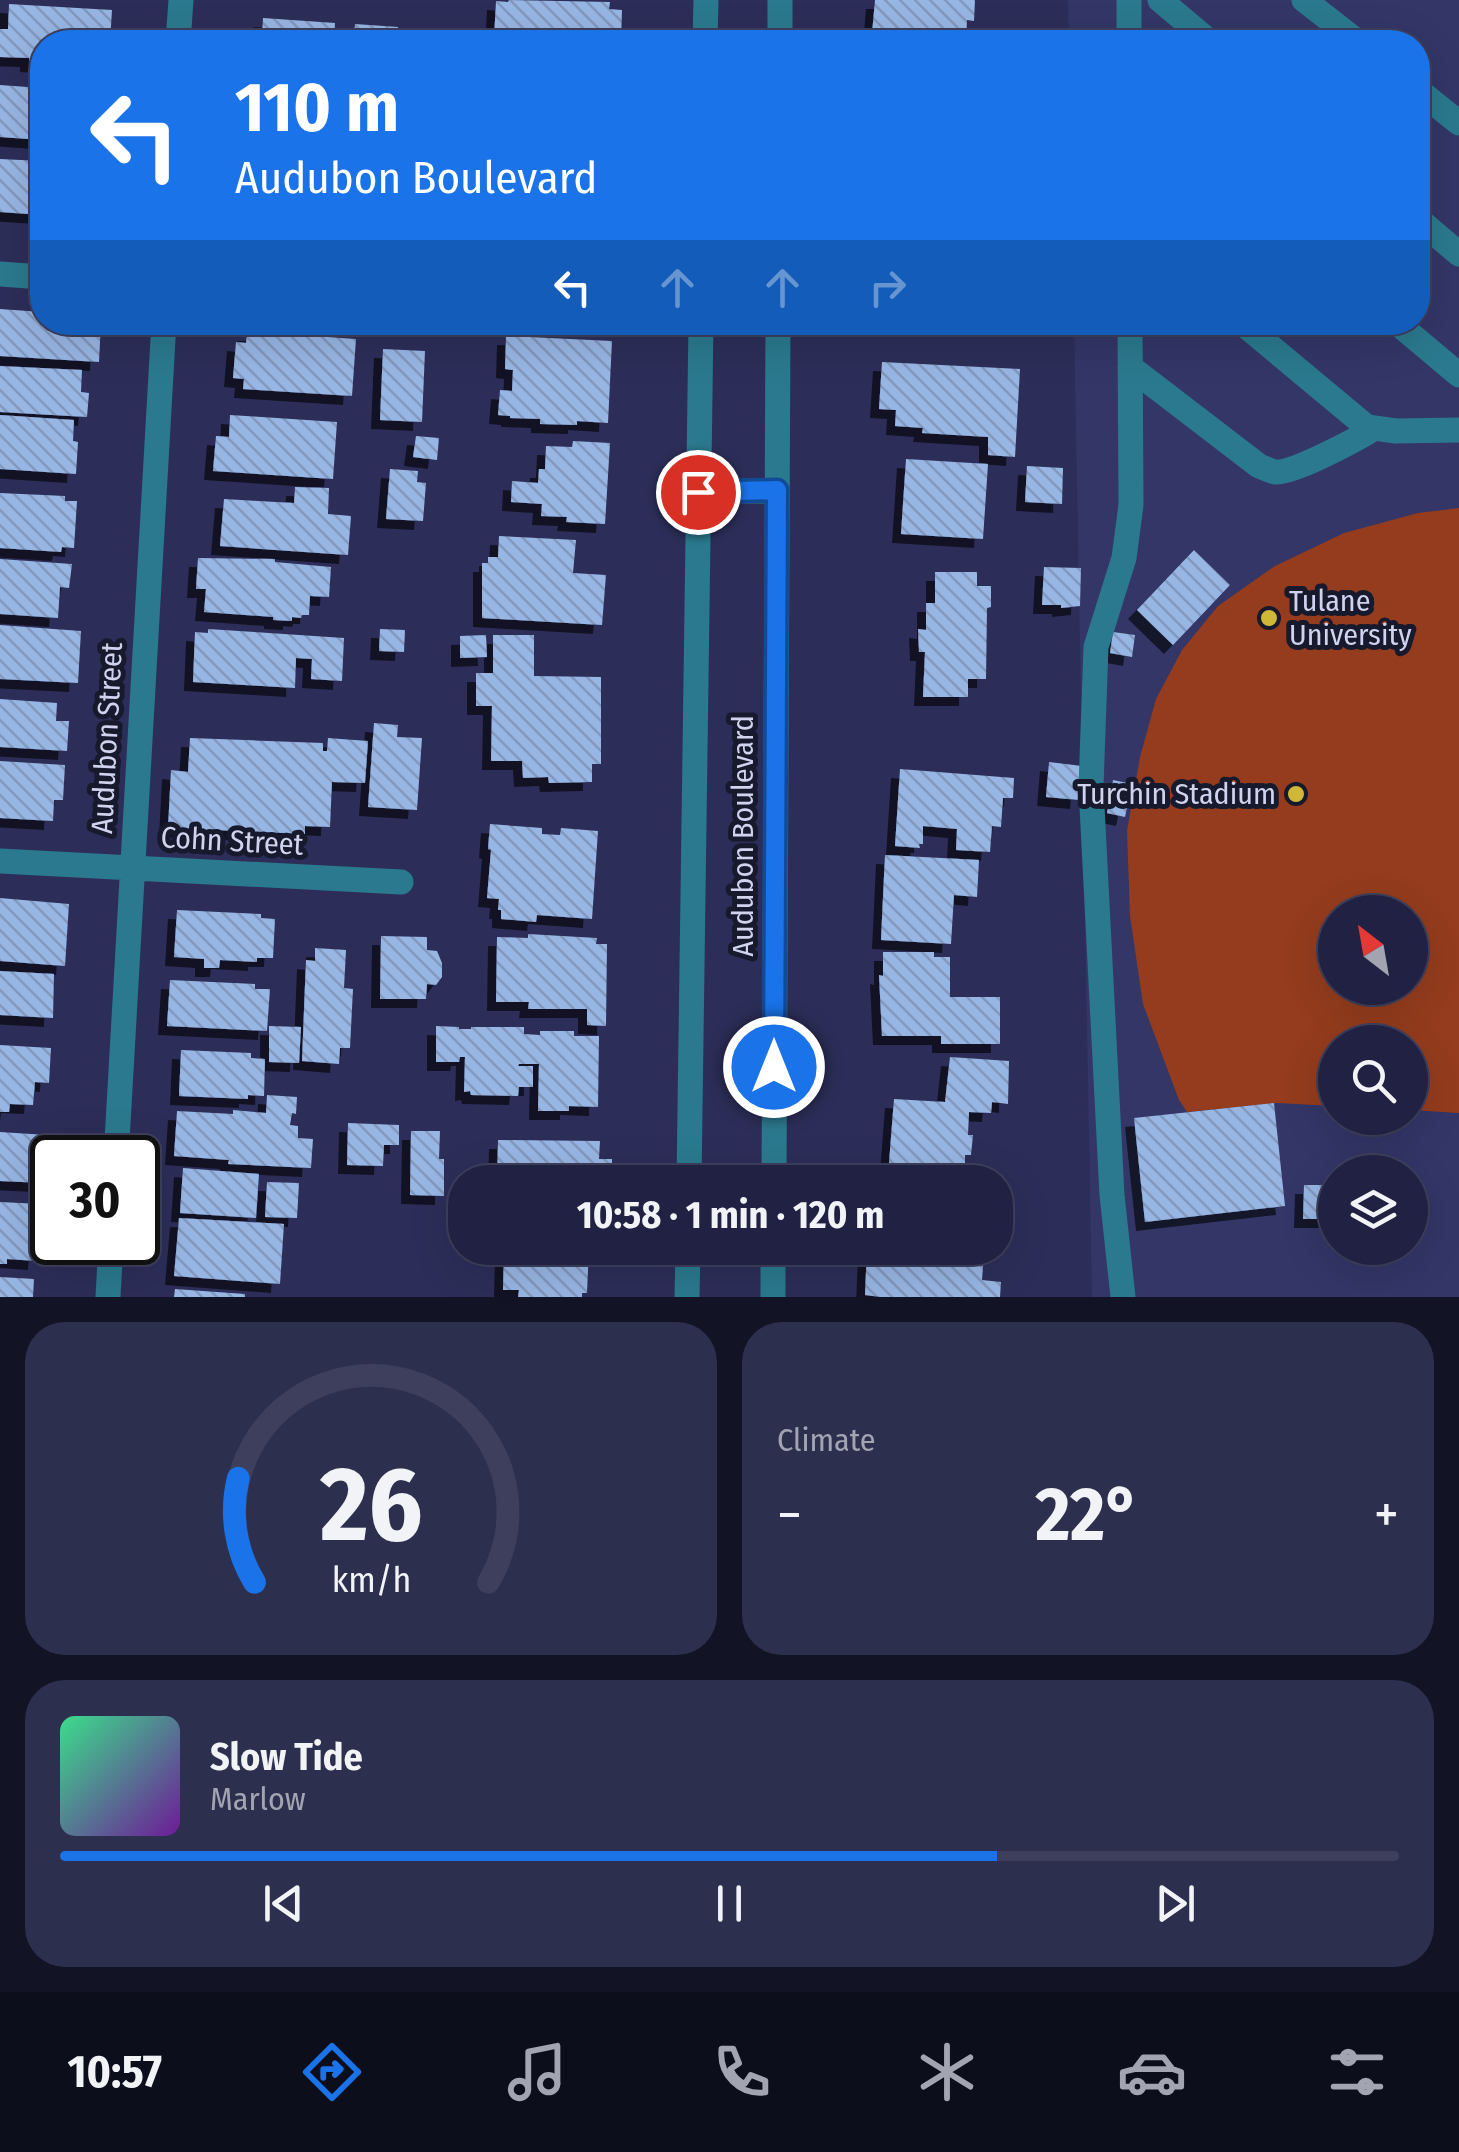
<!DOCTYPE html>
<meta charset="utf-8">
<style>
:root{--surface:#212243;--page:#2d2f4e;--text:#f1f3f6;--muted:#a2a4b2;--line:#3e3f5c;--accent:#1a73e8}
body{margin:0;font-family:"Fira Sans Condensed",sans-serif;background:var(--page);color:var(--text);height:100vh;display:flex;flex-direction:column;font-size:38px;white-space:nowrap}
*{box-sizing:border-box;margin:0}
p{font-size:32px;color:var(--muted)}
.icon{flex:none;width:55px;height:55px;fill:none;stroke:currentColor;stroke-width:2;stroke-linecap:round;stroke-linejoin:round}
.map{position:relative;height:1297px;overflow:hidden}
.drawer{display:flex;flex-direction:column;gap:25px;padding:25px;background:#121325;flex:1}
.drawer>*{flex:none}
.banner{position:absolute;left:30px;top:30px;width:1400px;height:305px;border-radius:40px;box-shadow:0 10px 40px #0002,0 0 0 2px var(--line);background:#1a73e8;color:#fff;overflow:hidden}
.needle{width:65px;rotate:329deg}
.controls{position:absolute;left:1318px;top:895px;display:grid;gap:20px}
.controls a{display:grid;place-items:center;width:110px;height:110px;border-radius:50%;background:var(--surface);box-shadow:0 10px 40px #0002,0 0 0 2px var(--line);font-size:50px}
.speed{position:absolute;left:30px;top:1135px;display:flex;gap:20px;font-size:50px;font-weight:700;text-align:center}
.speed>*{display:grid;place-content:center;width:130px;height:130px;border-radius:50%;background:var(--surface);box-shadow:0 10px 40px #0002,0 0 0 2px var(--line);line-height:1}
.speed .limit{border:5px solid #111;border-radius:15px;background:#fff;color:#111}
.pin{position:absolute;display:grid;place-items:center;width:85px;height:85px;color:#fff;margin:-42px;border:5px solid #fff;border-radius:50%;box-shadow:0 2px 10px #0007}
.me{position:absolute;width:110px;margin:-55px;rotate:0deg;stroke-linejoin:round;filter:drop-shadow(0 0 8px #0008)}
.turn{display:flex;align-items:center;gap:35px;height:210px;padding:0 40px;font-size:45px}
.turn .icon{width:130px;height:130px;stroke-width:2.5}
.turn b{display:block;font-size:70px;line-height:85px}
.lanes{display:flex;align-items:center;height:95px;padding:0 40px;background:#0003;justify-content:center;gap:50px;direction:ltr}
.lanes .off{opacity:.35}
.big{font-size:75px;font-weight:700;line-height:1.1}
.drawer .widget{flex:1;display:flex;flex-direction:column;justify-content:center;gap:15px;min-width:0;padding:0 35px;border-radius:40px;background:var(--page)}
.drawer .dial{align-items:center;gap:0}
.dial svg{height:260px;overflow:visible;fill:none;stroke:var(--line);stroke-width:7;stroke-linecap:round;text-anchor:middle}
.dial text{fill:var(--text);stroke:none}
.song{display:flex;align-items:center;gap:30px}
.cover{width:120px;height:120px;border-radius:15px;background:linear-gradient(135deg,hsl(150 70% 55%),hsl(280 70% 35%))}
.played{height:10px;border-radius:5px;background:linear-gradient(90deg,var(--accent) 70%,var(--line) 70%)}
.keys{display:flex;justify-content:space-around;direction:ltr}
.heat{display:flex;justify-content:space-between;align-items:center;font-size:55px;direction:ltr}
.drawer .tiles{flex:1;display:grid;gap:25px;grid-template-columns:1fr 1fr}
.widget:last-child{grid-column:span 2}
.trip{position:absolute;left:448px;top:1165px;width:565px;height:100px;border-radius:40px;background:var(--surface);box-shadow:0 10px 40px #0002,0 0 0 2px var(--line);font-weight:700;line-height:100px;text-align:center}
.dock{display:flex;height:160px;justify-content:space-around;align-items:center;background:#0d0e1b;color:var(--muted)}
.dock .icon{width:70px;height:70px}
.dock .selected{color:var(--accent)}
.dock b{font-size:45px;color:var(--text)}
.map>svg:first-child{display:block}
.built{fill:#333667;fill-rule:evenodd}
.green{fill:#943c1d;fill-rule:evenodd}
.building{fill:url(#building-back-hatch);filter:url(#shadow)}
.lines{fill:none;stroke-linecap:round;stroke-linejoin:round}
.minor{stroke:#2b798e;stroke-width:25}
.route-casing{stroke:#114b97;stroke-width:25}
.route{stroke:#1a73e8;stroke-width:18}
.poi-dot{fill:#cfb837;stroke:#17192c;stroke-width:4}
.labels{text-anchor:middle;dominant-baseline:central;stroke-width:10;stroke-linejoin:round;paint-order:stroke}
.poi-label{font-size:30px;fill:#cfd3ee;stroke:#17192c;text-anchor:start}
.street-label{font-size:30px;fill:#cfd3ee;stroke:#17192c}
</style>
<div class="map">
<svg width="1459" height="1297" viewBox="0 0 1459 1297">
<defs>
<pattern id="building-back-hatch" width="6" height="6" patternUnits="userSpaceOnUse" patternTransform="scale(2.5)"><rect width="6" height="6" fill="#98b6e4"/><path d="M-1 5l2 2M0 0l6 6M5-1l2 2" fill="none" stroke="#8298bd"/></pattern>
<filter id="shadow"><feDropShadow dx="-9" dy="9" stdDeviation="0" flood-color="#0009"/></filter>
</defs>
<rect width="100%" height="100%" fill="#2c2e59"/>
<path class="built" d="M1068,0H1459V1297H1092L1074,323L1418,322V42H1069ZM1335,912H1410V988H1335ZM1335,1042H1410V1118H1335ZM1335,1172H1410V1248H1335Z"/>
<path class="green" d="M1459,508V1113L1410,1110V1042H1335V1106L1277,1103L1187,1112L1179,1100L1143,1004L1130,916L1127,831L1140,757L1156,699L1182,650L1218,606L1275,566L1344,533L1418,513ZM1335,912H1410V988H1335Z"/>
<path class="building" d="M509,0L610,2L609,9L622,10L621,42H497L498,39H494L496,1L508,2Z
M875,0H975L974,21L967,20L966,42L933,40V42H914V41L889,39V35L872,34Z
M9,4L112,10L110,42H42V64L29,63V58L0,57V29H8Z
M263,18L335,23L334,42H244L245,34L262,35Z
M355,24L398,27L397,42H353Z
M0,85L42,88V140L0,137Z
M0,159L42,161V215L0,212Z
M0,309L42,312V322H101L99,362L0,356Z
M247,332L300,333L299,335L356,339L352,396L243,389L244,379L233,378L236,342L246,343Z
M506,336L612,341L608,423L577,421V425L540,424V419L510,418V416L498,415L500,390L512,391L513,370L505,369Z
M383,349L425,351L422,422L380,420Z
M882,362L1020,369L1015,457L988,455V437L922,433L923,428L895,426L896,410L879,409Z
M0,366L82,370L81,392L89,393L87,417L0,412Z
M0,415L74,420L73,441L78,442L76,474L0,469Z
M230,415L337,422L333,479L213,471L216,436L229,437Z
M416,436L439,438L437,460L413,457Z
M573,441L610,443L605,524L566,522L567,517L541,516L542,504L511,502L512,481L538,483L539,469H545L546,446L572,447Z
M906,459L988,464L983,539L901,534Z
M1027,466L1063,468L1062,504L1025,502Z
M390,469L418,471L417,482L426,483L423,521L386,519Z
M295,487L329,488L328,514L351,516L348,555L220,546L224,499L294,503Z
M0,493L65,496V501H77L74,548L62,547L61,552L0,548Z
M499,536L576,540L573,573L606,575L602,625L482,618V563H488V557H498Z
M1194,550L1230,585L1173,645L1137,610Z
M198,558L275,559V562L331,567L329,597L310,596L309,615H302L301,618L292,617V621L273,620V617L204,612L206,589H196Z
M0,559L72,564L69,588L60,587L58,618L0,614Z
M1044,567L1081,568L1080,606L1061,608V605H1042Z
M935,572H977V586H991V607L987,608L986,679H968V697H923L925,652H919L918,629L926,630V603H935Z
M0,625L81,631L78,683L0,679Z
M208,629L344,638L342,681L311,679L312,659L296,658L295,688L193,682L195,632L208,633Z
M380,629L405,630L404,652L379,651Z
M1113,632L1135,635L1132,657L1110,653Z
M486,635L487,657L460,658V636Z
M493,635H534V676L601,677V764H592V782L549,783L548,777L523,778L522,761H491L492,706H476V673H493Z
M0,699L57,703L56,721H69L67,751L0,747Z
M374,723L398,725L397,737L422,738L417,810L368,807Z
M190,738L323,743V751H327L328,738L368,741L365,783L332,782L330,827L305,826V834L168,828L171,770L188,772Z
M0,761L65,765L63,800H54L53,821L0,818Z
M1049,762L1082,766L1079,800L1046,797Z
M900,769L1014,778L1013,798H1003L1001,827L992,826L990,852L956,850L957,829L923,826V844H919L920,848L895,846Z
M1113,780L1132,784L1125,817L1107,813Z
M490,824L542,828V834L560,835L561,828L598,831L592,919L537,915L536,922L501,919V910H498L499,899L487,898L491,850L488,849Z
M885,855L979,860L977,897L954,895L951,944L881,940Z
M0,898L69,904L65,966L0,961Z
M177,910L261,914V918L275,919L273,958H257V962L220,960L219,968H204V959L174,957Z
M528,934L597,938L596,944H607L606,1026L587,1025V1009H528L529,1002H496L497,937L528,938Z
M381,936L427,937V950L437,951L442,963V977L436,985L427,984L426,999H380Z
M315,948L346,950L344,988L353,989L350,1048H340L339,1064L302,1061L306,960L315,961Z
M883,952H934V957H950V997H1000V1044H941V1036H882L879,975L883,976Z
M0,971L54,974L53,1018L0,1015Z
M170,980L255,984V989H270L267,1031L167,1026Z
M269,1026L301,1027L299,1063L269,1062Z
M436,1026L459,1027V1029H471V1027H524V1034L540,1035V1031H574V1036H599L598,1107L569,1106V1111H538L539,1064H519L518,1066H533V1087H519L518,1096L471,1095L470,1091L464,1092L465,1057H460L459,1062H436Z
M0,1045L51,1048L49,1083L35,1082L33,1105L10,1104L9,1112H0Z
M181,1050L251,1053V1058L265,1059L264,1096L248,1095V1099L179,1096Z
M950,1057L1009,1061L1008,1104L992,1102L991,1113L969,1112L968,1135H973L971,1155H965V1182H893V1176H888L894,1099L945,1102Z
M267,1095L297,1097L296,1114L292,1113L290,1125L298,1126V1138L313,1139L311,1168L228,1164L229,1160L174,1156L177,1111L233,1114V1110L266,1113Z
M1274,1103L1285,1206L1145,1222L1134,1118Z
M348,1123L399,1125V1145H384L383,1166L347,1165Z
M411,1131H440L439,1159H444V1196L410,1195Z
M0,1132L47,1135L44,1183L0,1181Z
M498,1140L600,1141L599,1159H612V1182H497Z
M183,1168L259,1174L256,1218L180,1213Z
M267,1182L299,1183L297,1218L265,1217Z
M1304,1185H1335V1219H1303Z
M0,1202L41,1204L37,1261L7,1259V1264H0Z
M179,1218L284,1224L280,1284L174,1276Z
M504,1248H589L587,1293H582V1297H518L519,1290H503Z
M867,1248L984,1254L982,1280L1001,1282L1000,1297H881L865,1295Z
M0,1277L34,1279L33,1297H0Z
M175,1289L245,1294V1297H174Z"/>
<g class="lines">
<path class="minor" d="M1160,0L1210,42
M1304,0L1358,42
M178,42L181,0
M705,42L706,0
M780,42V0
M1129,42V0
M1418,90L1459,123
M1418,219L1459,254
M0,274L42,277
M1241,322L1367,427L1396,431L1459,430
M1396,322L1459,375
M1130,367L1259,466C1265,468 1270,471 1275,472C1293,474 1359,438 1375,428
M699,491H777
M0,861L401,882
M116,1158L164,322
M689,1182L701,322
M774,1182L778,322
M108,1297L111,1242
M687,1297L688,1248
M773,1297V1248
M1123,1297L1112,1195L1091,787L1096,647L1124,558L1131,505L1130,322"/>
</g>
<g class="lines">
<defs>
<path id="route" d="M698,492L777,490L774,1067"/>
</defs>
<use href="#route" class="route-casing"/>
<use href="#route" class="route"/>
</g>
<g class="poi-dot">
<circle cx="1269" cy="618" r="10"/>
<circle cx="1296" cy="794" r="10"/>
</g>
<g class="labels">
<g class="poi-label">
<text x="1289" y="601">Tulane<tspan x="1289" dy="34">University</tspan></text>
<text x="1276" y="794" text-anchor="end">Turchin Stadium</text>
</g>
<g class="street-label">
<text transform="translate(107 738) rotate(-87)">Audubon Street</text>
<text transform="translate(743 836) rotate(-90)">Audubon Boulevard</text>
<text transform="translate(232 841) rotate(3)">Cohn Street</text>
</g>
</g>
</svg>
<div class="controls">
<a><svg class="needle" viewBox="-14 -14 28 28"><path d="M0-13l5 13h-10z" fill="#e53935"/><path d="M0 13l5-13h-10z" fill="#a2a4b2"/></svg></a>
<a><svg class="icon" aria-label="search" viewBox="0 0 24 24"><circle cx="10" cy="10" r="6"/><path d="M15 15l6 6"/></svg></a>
<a><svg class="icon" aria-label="layers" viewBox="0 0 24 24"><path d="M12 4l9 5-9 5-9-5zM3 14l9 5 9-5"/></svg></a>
</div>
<div class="speed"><div class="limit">30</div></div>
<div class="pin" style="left:698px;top:492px;background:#d93025"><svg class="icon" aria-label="arrive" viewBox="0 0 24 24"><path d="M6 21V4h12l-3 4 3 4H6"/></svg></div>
<svg class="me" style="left:774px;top:1067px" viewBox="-20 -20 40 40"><circle r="17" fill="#1a73e8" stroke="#fff" stroke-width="3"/><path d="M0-11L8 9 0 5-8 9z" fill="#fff"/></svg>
<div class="trip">10:58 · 1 min · 120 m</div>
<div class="banner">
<div class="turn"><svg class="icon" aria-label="left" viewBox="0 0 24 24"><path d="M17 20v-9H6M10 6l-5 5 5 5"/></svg><div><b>110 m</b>Audubon Boulevard</div></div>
<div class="lanes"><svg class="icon" aria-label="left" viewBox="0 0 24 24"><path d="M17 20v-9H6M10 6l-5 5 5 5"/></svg><svg class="icon off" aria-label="ahead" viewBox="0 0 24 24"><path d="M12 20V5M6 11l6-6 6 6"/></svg><svg class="icon off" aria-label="ahead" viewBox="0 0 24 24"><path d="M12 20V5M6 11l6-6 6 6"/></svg><svg class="icon off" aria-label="right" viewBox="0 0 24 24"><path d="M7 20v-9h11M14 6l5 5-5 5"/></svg></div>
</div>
</div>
<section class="drawer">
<div class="tiles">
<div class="widget dial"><svg viewBox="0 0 100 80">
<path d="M14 69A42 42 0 1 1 86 69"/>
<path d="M14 69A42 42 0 0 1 9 37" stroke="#1a73e8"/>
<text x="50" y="56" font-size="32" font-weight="700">26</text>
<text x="50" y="72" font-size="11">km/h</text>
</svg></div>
<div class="widget"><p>Climate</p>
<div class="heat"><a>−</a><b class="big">22°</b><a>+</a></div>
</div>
<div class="widget">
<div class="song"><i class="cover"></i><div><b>Slow Tide</b><p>Marlow</p></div></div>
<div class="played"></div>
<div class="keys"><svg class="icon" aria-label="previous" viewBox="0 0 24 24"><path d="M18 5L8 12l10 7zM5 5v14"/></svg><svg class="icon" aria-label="pause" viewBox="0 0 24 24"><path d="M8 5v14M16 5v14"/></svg><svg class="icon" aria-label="next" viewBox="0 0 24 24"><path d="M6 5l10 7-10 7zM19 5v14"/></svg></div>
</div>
</div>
</section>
<nav class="dock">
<b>10:57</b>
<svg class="icon selected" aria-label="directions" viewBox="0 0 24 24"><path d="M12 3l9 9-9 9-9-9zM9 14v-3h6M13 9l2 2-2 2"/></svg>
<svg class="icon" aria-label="music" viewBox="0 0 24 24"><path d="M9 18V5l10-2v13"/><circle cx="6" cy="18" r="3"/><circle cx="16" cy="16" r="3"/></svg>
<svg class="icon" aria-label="phone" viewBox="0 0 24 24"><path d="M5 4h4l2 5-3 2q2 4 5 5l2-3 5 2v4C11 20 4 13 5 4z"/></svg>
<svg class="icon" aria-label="climate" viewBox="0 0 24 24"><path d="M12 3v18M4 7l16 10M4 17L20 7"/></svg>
<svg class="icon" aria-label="car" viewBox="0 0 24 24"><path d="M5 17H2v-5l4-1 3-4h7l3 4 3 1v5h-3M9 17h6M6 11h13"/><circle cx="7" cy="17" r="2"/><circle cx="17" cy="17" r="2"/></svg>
<svg class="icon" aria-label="filters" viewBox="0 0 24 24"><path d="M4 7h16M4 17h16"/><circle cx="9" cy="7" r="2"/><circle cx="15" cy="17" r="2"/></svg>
</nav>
